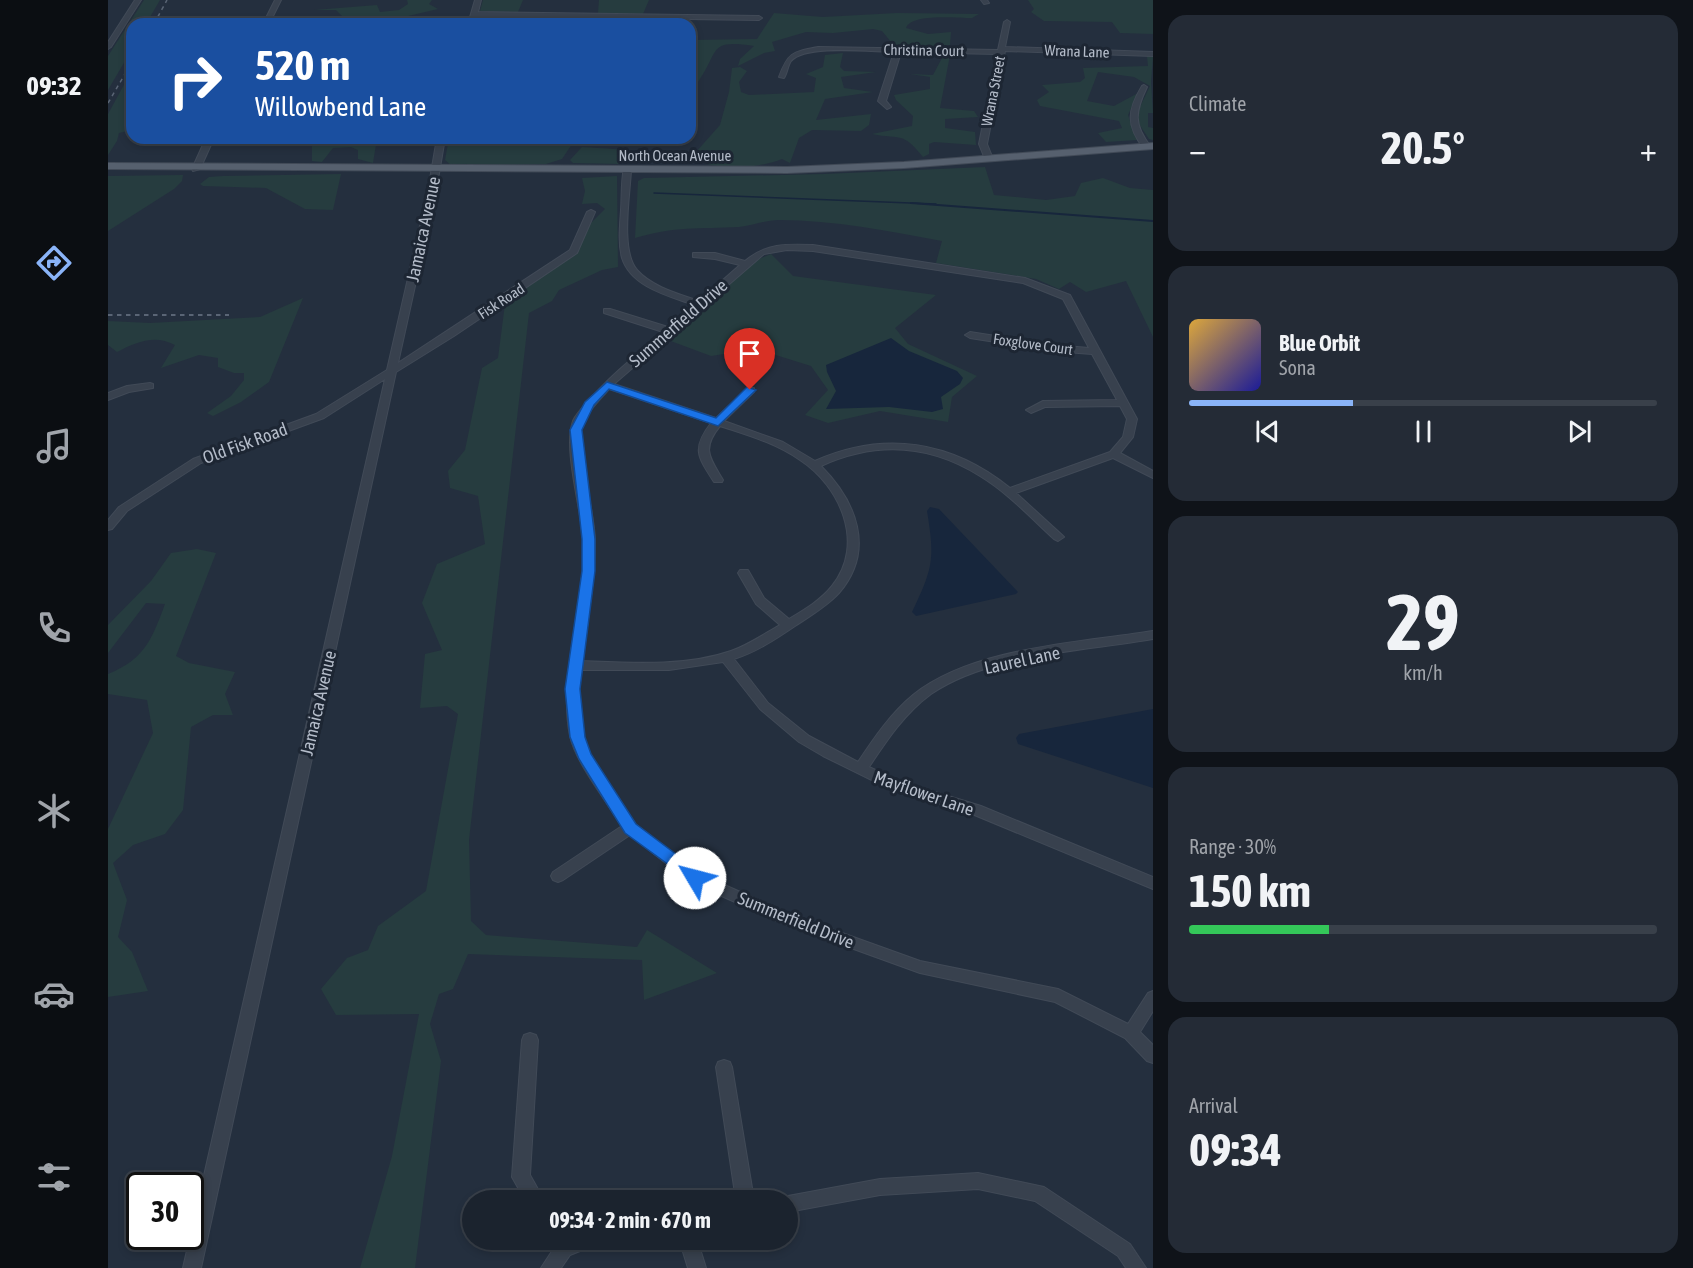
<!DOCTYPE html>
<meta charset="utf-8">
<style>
:root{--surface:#1b232e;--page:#242b36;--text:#f1f3f6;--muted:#a0a4aa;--line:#39404a;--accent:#8ab4f8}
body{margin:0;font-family:"Asap Condensed",sans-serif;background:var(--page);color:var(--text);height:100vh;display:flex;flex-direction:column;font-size:22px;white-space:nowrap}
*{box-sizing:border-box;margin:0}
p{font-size:20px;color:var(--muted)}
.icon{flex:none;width:33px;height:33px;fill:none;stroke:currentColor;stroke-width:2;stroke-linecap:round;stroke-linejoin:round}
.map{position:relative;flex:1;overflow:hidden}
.sheet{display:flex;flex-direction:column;gap:15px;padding:15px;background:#0f1319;width:540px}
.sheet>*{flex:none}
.top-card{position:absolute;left:18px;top:18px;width:570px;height:126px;border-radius:18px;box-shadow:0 3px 9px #0003,0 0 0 2px var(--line);background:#1a4fa0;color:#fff;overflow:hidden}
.speed{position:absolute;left:18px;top:1172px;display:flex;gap:12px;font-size:30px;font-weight:700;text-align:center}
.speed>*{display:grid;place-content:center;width:78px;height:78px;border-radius:50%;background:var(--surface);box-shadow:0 3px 9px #0003,0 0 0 2px var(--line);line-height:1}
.speed .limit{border:3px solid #111;border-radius:9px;background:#fff;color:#111}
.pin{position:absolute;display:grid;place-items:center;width:51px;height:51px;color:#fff;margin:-62px -26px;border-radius:50% 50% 50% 0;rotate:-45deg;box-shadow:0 0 6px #0007}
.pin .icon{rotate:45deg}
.me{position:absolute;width:66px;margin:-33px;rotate:307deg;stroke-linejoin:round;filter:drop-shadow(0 0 4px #0008)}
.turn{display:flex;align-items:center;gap:21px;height:126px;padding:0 30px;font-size:27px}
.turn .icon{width:78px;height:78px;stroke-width:2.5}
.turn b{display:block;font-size:42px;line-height:51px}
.big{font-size:45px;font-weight:700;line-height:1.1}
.sheet .tile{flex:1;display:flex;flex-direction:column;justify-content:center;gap:9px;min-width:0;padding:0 21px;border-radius:18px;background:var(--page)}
.sheet .dial{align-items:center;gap:0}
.dial b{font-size:78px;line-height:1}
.song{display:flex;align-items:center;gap:18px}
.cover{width:72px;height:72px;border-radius:9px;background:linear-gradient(135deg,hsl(40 70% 55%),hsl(240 70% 35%))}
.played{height:6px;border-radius:3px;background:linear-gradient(90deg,var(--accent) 35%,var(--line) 35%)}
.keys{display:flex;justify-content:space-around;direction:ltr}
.heat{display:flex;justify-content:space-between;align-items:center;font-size:33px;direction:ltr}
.charge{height:9px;border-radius:4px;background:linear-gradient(90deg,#34c759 30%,var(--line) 0)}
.trip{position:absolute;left:354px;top:1190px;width:336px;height:60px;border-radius:30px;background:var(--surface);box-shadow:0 3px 9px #0003,0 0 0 2px var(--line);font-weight:700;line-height:60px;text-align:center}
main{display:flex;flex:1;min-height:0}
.tab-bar{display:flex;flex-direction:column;width:108px;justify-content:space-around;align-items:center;background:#0b0e12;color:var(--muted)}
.tab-bar .icon{width:42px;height:42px}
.tab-bar .on{color:var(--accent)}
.tab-bar b{font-size:27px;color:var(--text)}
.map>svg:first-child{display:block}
.green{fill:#263c3f}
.water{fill:#17263c}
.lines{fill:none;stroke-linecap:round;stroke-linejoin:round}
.stream-far1{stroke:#17263c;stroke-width:1.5}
.stream{stroke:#17263c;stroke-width:2}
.minor-casing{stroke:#414a57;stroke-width:2}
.major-casing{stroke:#414a57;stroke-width:2}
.minor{fill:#38414e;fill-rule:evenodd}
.major{fill:#56606e;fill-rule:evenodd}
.rail-far1{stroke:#5a6575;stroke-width:1.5;stroke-dasharray:4 4;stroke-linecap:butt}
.rail{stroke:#5a6575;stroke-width:2;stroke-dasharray:4.5 4.5;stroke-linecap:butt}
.route{fill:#1a73e8;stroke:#114b97;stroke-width:1.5}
.labels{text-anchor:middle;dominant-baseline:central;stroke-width:6;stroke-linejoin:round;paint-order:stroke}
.far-street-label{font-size:15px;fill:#b4bcc9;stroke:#1d2633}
.street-label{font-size:18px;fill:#b4bcc9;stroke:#1d2633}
</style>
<main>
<nav class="tab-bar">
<b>09:32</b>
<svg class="icon on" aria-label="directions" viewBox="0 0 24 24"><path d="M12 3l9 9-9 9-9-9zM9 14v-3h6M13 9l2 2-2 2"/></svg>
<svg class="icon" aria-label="music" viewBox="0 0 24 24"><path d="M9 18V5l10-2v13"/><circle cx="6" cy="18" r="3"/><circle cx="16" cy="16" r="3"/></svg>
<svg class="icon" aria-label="phone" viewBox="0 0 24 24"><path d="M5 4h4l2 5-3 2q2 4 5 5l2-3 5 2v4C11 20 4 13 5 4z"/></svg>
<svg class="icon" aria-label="climate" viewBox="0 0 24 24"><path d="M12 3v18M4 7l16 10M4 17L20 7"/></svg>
<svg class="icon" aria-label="car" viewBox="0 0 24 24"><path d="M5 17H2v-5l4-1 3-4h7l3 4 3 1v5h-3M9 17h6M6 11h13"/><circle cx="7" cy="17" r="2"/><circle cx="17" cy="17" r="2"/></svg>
<svg class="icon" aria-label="filters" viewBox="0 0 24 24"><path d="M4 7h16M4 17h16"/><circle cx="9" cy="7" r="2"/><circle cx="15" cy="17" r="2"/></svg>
</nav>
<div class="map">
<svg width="1045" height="1268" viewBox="0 0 1045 1268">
<rect width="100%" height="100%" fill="#242f3e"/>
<path class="green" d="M36,0H52L38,24H24V49L0,90V56Z
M299,0H324L321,4L330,9L296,17L301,22L293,24H216L228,21L234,16L228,10H206L269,5L272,12L291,10L300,4Z
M375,0H415L410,12L372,11Z
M491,0H541L535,14L490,13Z
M920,0H1045V34L1012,33L1004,22L936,21L923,12L926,9Z
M666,13L715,17L789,13L871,14L864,18C849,18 803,13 798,28L820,34L843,32L842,45L788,48L774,31L765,29L725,33L698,32L664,42L667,51L656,53L630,66L632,59L646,46C599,39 612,51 590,82L582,81V40L649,39Z
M735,53L732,67L736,71L768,72L733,77L736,88L765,92L717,99L708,120L763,114L761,125L753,131L704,130L691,138L682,163L674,159C651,168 615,171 590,161L588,152L612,125L621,92L624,68L632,67L639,71L631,82L633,92L641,95L706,92L708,78L698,74L715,67L717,55Z
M842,55L832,108L866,111L870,117L837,119V128L867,132L868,145L826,142L821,144V154L815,157C794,131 794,140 764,134L804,126L805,116L788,100L786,95L822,89V77L802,74L825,75L834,58Z
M1039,56L1045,57L1043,82L1045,113H1040V127L1045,128V140L1041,139L1029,121L1030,111L1042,86L1026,77L990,72L979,101L1006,106L1030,93L1020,115L1029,140L998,142L990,133L1014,128L1011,121L932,106L929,100L941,92L934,85L972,82L977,78L975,68L1040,66Z
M24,70V130L11,133L9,141L0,155V114Z
M154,138L244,141L269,138L265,163L250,159V150L243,147L225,148L214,162L204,161V143L151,145Z
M341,138H468L454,159L438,164L344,166L337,160Z
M474,147L522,150L511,164L465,163L462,160Z
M877,167L886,195L938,200L967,196L973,183L995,178L1022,188L1045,190V337L1018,281L978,292L962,282L951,289L928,279L828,263L834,241C780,231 726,220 671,220C657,220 644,226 631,227C590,229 568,226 527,238L530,181L536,178L716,174Z
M233,174L225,210L197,209L158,188L95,186L92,184L101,177L115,176Z
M75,175L74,181L66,189L0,231V176Z
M509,176L510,267L494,270L451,290L444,301L421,313L361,840L363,921L378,935L529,947L539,930L609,973L536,1000L534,960L360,954L345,989L331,994L322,1024L333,1061L307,1268H252L284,1156L311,1014L228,1015L213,989L239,958L260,950L270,926L318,891L350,714L339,706L312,708L317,654L334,650L314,603L329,564L377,544L370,496L342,488L340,471L357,450L374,368L390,358L397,304L469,251L479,227L497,209L489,203L474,204L477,191L474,178Z
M663,254L685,276L828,295L787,328L800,344L869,376L844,397L840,422L772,411L720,423L697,415L720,390L703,366L648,349L603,356L560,340L646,261Z
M195,298L161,382L133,402L105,416L99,413L123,396L136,380V373H126L110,367V358L91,355L53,368L67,345C47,334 28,342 9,352L0,345V321L42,323L152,317Z
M89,549L108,553L68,656L81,663L127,672L117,694L125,715H105L83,727L75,810L57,834L25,845L5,863L19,900L10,937L24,952L40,991L0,997V829L45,733L39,700L0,694V674C37,659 44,639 57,604L38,603L0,653V625L43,581L63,553Z"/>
<path class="water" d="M783,338L801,351L849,371L855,378L852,384L833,397L835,409L824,412L781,407L718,409L728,391L719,372L718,365Z
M822,507L831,509L910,592L908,594L808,616L804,612C825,568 827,559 819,511Z
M1045,709V788L910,744L908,738L911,734Z"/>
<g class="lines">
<path class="stream-far1" d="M546,193L828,204"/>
<path class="stream" d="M803,203L1045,221"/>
<defs>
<path id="minor" d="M27,0H33L3,47L0,49V42Z
M167,0H173L161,24H155Z
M367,0H373L370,12L651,16L654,18L651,20L369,16L366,24H360Z
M873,0H879L881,3L876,4Z
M899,20L902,22L897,47L1045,52V56L897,51L879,144L885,159L881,161L877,159L871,144L889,54L793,52L778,101L783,107L779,109L770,101L786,52C764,52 698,44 683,61C680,65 679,74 676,78L671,77C680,52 685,52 710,47L890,50L896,22Z
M1036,85L1039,87C1027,112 1025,124 1043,147L1039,149H1036C1018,125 1019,111 1034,86Z
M98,138H106L92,169L85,171L84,169Z
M329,138H337L328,191L290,363L462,250L479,212L483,210L487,212L469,253L346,336L288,372L93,1268H75L277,379L216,418L93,463L19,511L4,529L0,530V520L11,507L85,459L208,414L279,370L320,191Z
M516,168L523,170C522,195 512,250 529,270C544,287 571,294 591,301L632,265L607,259L585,257V253H607L637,261C659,243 678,244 705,245L917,278L962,295L1029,419L1025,437L1012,453L1045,471V478L1005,458L908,493L954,535L956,537L950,541L946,539C923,518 900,493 872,476C821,444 768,441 713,466C748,501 768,550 731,593C719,606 702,616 687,626C668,639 648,652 626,659L660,703L701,736L750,762C766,738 783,713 805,695C865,647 971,643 1045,631V639C977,651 881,654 823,694C797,713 779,740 761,767L791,781L873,806L1045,877V889L864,814L782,789L715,756L691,742L652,709L615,662L561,670H473L470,689L475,737L482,754L527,824L592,874L684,915L812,961L950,989L1020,1024L1040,993L1045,991V1011L1032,1032L1045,1045V1063L1039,1061L1017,1038L947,1002L812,973L674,923L582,882L522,835L455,880L450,882L445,880L443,876L445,872L514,826C499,802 468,763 462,736C449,668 480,604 475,538C473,508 455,448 465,421C468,414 474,408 479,403C501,376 529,355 555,332L496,313V309H502L560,327L586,305C561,296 523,287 514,258C510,243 512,225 513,210C514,197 513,181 516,168ZM679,250L705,251L915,283L955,299L981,348L945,345L862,332L857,335L862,338L945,351L984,354L1009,400L935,401L918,410L923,413L937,407L1012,406L1019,419L1015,437L1002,452L902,488C844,441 776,430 707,461L675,442L616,421L646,392V388H640L608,418L506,384L656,254ZM501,389L603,423C583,449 590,457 606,482H614L615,480C602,458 593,449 612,426C639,435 668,443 692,460C732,486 758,544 724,586C713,600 696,610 681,619L656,598L640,570H632L630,573L648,604L672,625C656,634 640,645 623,651C577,667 522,663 474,661C479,621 487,581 487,541C486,504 470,468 473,431C475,415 491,401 501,389Z
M42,383L45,384V388L21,392L0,400V393L19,386Z
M422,1033L428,1035L430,1040L422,1175L436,1200H417L404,1177L414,1040L416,1035Z
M616,1060L622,1062L624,1067L646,1200H628L608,1067L610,1062Z
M870,1173L936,1187L1022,1244L1038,1268H1018L1010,1256L927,1201L870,1189L772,1195L680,1212V1200H673L680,1196L772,1179Z
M456,1239H490L487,1245L462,1255L453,1268H433L450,1242Z
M571,1239H589L598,1268H580Z"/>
<path id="major" d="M1045,143V149L796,168L679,173L0,169V163L679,167L796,162Z"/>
</defs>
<use href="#minor" class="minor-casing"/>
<use href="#major" class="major-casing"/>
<use href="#minor" class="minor"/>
<use href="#major" class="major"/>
<path class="rail-far1" d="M46,24L59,0
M0,103L24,62"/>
<path class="rail" d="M0,315H121"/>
</g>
<path class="route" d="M499,382L608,418L639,387L648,390L610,426L501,389L486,405L474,430L487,539V571L472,689L477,737L483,754L528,824L593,873L595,878L593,882L587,884L517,833L471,759L462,737L457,689L474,571V539L462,430L477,402Z"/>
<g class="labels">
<g class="far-street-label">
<text transform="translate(816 50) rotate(1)">Christina Court</text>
<text transform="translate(969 51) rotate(2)">Wrana Lane</text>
<text transform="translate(885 91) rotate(-79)">Wrana Street</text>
<text x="567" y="155">North Ocean Avenue</text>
<text transform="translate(393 301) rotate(-33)">Fisk Road</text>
<text transform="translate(925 344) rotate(8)">Foxglove Court</text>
</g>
<g class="street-label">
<text transform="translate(315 229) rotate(-78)">Jamaica Avenue</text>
<text transform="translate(570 323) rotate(-41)">Summerfield Drive</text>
<text transform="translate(137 443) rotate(-20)">Old Fisk Road</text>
<text transform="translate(914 660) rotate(-12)">Laurel Lane</text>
<text transform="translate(210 703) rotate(-77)">Jamaica Avenue</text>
<text transform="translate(816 793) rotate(19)">Mayflower Lane</text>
<text transform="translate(688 920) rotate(22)">Summerfield Drive</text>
</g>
</g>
</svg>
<div class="speed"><div class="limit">30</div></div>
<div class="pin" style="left:642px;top:390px;background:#d93025"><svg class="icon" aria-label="arrive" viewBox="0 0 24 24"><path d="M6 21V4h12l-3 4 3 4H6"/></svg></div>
<svg class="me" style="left:587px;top:878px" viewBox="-20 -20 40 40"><circle r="19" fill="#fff"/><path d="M0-13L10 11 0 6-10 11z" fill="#1a73e8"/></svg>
<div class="trip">09:34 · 2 min · 670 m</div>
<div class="top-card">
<div class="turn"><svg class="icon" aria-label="right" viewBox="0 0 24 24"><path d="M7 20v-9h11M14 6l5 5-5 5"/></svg><div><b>520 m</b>Willowbend Lane</div></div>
</div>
</div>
<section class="sheet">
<div class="tile"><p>Climate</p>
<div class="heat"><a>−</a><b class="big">20.5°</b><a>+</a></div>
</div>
<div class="tile">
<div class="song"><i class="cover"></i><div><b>Blue Orbit</b><p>Sona</p></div></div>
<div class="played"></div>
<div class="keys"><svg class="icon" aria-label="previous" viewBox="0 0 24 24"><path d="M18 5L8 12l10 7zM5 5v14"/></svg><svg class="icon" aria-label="pause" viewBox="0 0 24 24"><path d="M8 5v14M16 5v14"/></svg><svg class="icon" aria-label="next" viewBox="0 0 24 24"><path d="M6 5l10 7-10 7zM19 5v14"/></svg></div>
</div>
<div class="tile dial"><b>29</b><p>km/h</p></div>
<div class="tile"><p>Range · 30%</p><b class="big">150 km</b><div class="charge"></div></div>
<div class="tile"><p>Arrival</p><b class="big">09:34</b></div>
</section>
</main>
